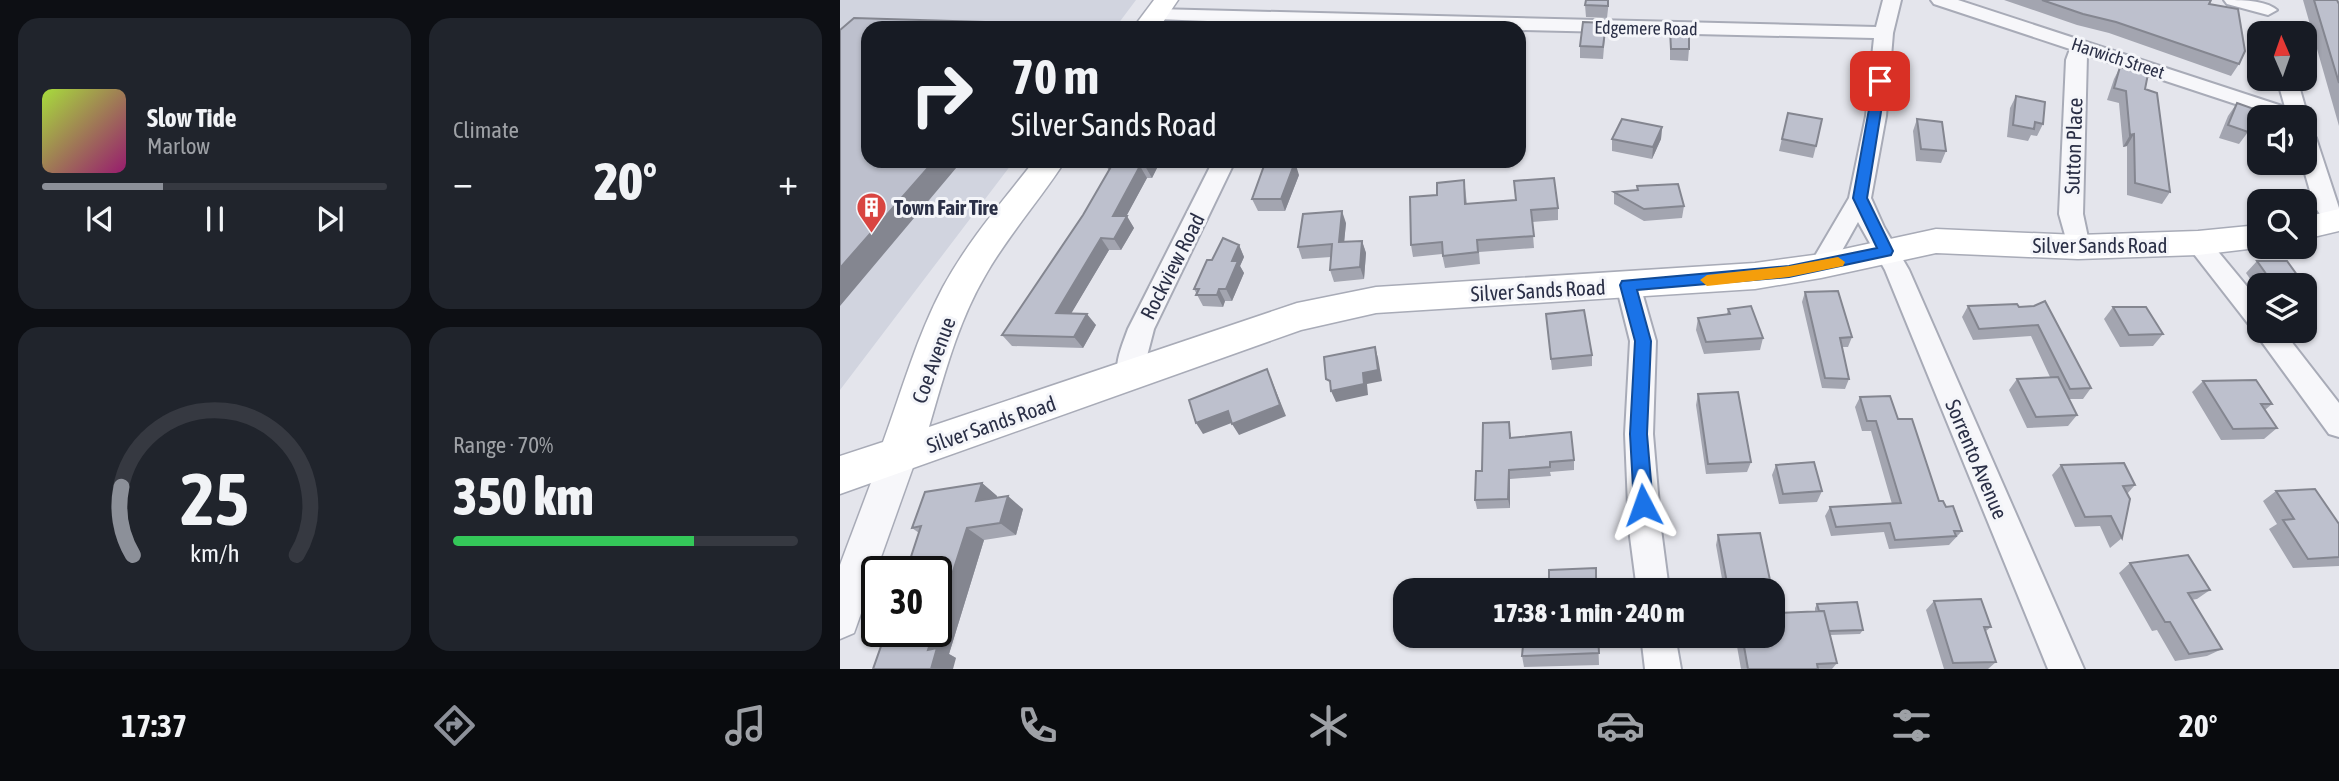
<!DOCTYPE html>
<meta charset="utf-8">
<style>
:root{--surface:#171b24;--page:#20242c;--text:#f1f3f6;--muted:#9ea1a6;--line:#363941;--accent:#8c9099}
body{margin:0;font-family:"Asap Condensed",sans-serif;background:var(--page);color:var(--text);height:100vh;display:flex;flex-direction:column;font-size:26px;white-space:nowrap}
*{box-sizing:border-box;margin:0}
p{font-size:23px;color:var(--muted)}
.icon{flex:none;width:38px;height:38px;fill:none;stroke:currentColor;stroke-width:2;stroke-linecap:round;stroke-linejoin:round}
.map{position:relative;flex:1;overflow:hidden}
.details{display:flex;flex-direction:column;gap:18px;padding:18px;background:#0d0f14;width:840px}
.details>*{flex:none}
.top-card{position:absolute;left:21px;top:21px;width:665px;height:147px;border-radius:21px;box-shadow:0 2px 5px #0004;background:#171b24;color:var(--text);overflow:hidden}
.needle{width:46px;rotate:358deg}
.tools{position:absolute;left:1407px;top:21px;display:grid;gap:14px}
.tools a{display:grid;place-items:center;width:70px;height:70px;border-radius:14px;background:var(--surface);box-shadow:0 2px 5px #0004;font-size:35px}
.speed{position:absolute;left:21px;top:556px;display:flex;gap:14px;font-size:35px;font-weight:700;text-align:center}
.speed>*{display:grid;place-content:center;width:91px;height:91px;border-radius:50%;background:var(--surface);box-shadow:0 2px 5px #0004;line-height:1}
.speed .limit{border:4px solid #111;border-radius:10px;background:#fff;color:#111}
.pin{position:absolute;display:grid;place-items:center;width:60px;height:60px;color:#fff;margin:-30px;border-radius:14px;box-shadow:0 4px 10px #0006}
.me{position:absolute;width:77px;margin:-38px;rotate:356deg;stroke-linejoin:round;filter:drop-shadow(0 0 5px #0008)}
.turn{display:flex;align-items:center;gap:24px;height:147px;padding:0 35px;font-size:32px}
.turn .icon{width:91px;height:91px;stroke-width:2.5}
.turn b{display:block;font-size:49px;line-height:60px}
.big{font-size:52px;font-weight:800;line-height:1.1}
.details .card{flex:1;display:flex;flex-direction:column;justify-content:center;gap:10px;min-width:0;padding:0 24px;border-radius:21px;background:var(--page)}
.details .dial{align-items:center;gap:0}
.dial svg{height:182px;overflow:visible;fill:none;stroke:var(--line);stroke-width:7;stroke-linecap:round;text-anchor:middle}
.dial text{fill:var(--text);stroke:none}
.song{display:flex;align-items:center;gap:21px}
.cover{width:84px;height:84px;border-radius:10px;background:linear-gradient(135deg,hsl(80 70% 55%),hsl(320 70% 35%))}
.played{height:7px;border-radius:4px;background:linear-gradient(90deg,var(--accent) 35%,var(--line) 35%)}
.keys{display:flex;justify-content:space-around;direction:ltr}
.heat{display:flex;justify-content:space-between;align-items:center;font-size:38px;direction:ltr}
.charge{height:10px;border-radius:5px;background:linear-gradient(90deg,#34c759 70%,var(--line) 0)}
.details .tiles{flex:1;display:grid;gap:18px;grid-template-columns:repeat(2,1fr)}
.trip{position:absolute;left:553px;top:578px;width:392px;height:70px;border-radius:21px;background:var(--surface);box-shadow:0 2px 5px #0004;font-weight:800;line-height:70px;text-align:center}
.dock{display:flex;height:112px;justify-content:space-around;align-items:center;background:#090b0e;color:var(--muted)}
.dock .icon{width:49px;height:49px}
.dock .active{color:var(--accent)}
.dock b{font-size:32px;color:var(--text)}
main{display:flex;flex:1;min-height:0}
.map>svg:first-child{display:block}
.built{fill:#d1d4df}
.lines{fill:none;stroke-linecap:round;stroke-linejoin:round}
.minor-casing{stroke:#a8abb7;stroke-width:4}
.tertiary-casing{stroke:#a8abb7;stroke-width:3}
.secondary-casing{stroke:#a8abb7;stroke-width:3}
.minor{fill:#f7f7fa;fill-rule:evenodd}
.tertiary{fill:#f7f7fa;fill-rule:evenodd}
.secondary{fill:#fff;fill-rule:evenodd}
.wall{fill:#a3a5b0}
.shaded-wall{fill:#848690}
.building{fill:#bdc0cd;stroke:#848690;stroke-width:2}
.route{fill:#1a73e8;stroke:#114b97;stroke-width:2}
.slow{fill:#f59e0b}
.labels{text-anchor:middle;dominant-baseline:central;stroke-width:6;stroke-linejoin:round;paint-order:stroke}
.far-street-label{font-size:18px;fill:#2a2f46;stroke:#f4f5f9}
.street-label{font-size:21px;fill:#2a2f46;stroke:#f4f5f9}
.poi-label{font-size:21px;font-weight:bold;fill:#2a2f46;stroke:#f4f5f9;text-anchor:start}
</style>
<main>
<section class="details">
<div class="tiles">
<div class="card">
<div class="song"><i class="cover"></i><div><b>Slow Tide</b><p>Marlow</p></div></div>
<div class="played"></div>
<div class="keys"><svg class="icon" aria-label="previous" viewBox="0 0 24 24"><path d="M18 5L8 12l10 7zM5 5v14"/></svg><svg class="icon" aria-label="pause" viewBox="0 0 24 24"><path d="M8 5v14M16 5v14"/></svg><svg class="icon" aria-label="next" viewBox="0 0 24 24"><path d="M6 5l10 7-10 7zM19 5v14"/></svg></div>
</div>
<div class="card"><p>Climate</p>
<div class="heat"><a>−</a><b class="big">20°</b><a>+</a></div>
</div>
<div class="card dial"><svg viewBox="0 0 100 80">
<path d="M14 69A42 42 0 1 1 86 69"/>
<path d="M14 69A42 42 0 0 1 9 39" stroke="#8c9099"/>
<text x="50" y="56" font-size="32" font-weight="700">25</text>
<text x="50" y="72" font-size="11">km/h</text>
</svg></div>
<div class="card"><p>Range · 70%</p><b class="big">350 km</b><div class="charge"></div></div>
</div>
</section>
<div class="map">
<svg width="1499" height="669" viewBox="0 0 1499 669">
<rect width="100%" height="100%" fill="#e4e5ec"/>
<path class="built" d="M0,0H296L275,28H28V161H174L0,390Z"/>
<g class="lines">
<defs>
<path id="minor" d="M1043,0H1061L1053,33L1046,116L1031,198L1044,227L1069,270L1244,669H1208L1045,270L1018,222L990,272L981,275L972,272L969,266L1009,198L1026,116L1034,38L679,30V28L469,25L316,19L307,14L316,9L1036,27Z
M1091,0H1118L1445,107L1437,79H1457L1468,117L1465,122V117H1435L1247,55L1243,214L1250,247L1246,253L1238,255L1230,253L1219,214L1226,60L1230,49L1094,4Z
M1384,0C1401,0 1425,0 1437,10L1428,15L1387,4Z
M1465,131L1472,133L1476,138L1499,208V228L1488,227L1474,205L1462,163H1465Z
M373,161H395L314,329L300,383L290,386L280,383C272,367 282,346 288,329Z
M1358,235L1366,237L1419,301V331H1443L1499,403V437L1489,434L1419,338L1415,331L1416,328L1410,326L1350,249L1346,243L1350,237Z
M788,276L797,278L800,285L816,341L813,434L821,529L829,590H797L789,529L785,434L790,341L776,285L779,278Z
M801,635H835L841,669H805Z"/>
<path id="tertiary" d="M59,441L71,445L77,456L14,633L0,639V565L41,456L47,445Z"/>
<path id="secondary" d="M314,0H338L319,28H293Z
M194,161H225C200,200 168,235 145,276C118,322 104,376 89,427L457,303L536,287L915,263L981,254L1096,229L1238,235L1358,231L1419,225V247H1425L1358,255L1238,259L1096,253L981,278L915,289L536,313L461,330L0,494V456L43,442C62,390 77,336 103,287C128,241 162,202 194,161Z
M1499,209V231L1465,239V217Z"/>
</defs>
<use href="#minor" class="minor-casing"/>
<use href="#tertiary" class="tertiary-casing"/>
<use href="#secondary" class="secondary-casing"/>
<use href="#minor" class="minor"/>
<use href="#tertiary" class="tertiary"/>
<use href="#secondary" class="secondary"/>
</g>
<path class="wall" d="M769,0L767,18L746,17L745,5Z
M1164,0H1371L1369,4L1399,64L1391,76L1269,33L1237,25Z
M1463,0H1497L1499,4V126Z
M766,23L763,59L740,58V46Z
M830,30L849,49L848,61L830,60Z
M1280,67L1305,89L1330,192L1322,204L1287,195V146L1283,147L1279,103L1267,100L1274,79Z
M1176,96L1203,124L1197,136L1191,135L1188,141L1167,137L1170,108Z
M1397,103L1408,132L1399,144L1379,138L1388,116Z
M948,113L976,146L973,158L939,151Z
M1077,119L1106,151L1101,163L1076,161L1073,131Z
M822,127L821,139L812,159L772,151V139Z
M268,161H333L331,164H319L312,178H307L286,216L294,228L281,250H269L231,313L256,325L243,348L172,346L162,335L243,215L269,170L265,165Z
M459,175L445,211H418L412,199Z
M624,180L627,204L718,208V220L692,222L694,248L639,252L640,264L605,268L602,254L573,257L571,245L597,195Z
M797,186L844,206L842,218L804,221L774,204V192L797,190Z
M506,223L504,242L522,241L526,253L524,279L494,282L490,270L491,257L462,259L458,247Z
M399,245L404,257L400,266L404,273L392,301H385L383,307L363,306L354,289L372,260Z
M1417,261L1465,285H1419V292L1406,273Z
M965,292L1012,337L1008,347H1002L1009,379L1005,389L982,388L962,302Z
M1128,306L1179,307L1194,306L1251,388L1243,399H1229L1237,415L1228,426L1187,428L1169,390L1177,379L1210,377L1191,336L1133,340L1122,317Z
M1273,307L1323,334L1313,346L1280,347L1264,319Z
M888,309L923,338L920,350L864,354L856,330L858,318L887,314Z
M706,314L752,355V366L712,370Z
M1363,381L1432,404L1425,410L1437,428L1424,439L1381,440L1352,392Z
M858,394L911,462L907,472L866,474L856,405Z
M1020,397L1058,419L1099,501L1106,507L1122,531L1109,545L1049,549L1044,532L991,536L985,516L990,507L1052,504L1031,431H1022L1015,407Z
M671,432V438L734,460V470L710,472L711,476L670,479V508L637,509L635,500L642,471Z
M936,465L982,491L977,502L939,504L932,475Z
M1221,465L1295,485L1287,494L1282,538L1270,548L1260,526L1235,527L1212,475Z
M142,483L157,496V498L183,509L176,535L144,540L109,654L116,658L33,669L79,533L72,528Z
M1436,491L1499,524V566L1453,568L1429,529L1437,524L1423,501Z
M878,535L930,580L926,588L884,590L876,545Z
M1290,563L1370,590L1357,599L1351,600L1382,649L1367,656L1335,661L1317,630L1312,631L1279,573Z
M1094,601L1151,627L1146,631L1156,662L1148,669H1104L1086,610Z
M977,604L1023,630L1020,634L990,635L997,663L992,669H901L895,635H933V622L937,613L975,611V608Z
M675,635H758L759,665L684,667L682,656L683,639H676Z"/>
<path class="shaded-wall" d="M822,127L821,139L812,159L813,147Z
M1294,134L1287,146L1283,147L1290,135Z
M94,161H122L0,306V268Z
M308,161H318L319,164L312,178L305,166Z
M455,162L459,175L445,211L441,199Z
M300,166L307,178L280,228L273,216Z
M502,211L506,223L503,254L499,242Z
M287,216L294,228L281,250L274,239Z
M261,238L269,250L225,324L216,313Z
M522,241L526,253L524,279L520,267Z
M399,245L404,257L400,266L404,273L392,301L386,289L392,261Z
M379,289L385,301L383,307L377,295Z
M247,314L256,325L243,348L234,337Z
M535,347L538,358L542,381L527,384L528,395L496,402L491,391L523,373Z
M427,369L432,381L446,416L399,435L392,424Z
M388,411L394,422L363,434L356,423Z
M669,470L670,479V508L668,499Z
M142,483L157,496L152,514L136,501Z
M168,496L183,509L176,535L160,523Z
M127,528L144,540L109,654L116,658L113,669H91L88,650L94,632H96V624Z"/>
<path class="building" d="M746,0H768V6L745,5Z
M1202,0H1371L1369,4L1398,9L1405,51L1399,64L1276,22L1243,14Z
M1474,0H1497L1499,4V83Z
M14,18L213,24L210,28H28V161H94L0,268V30Z
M743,22L766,23L763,47L740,46Z
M830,30H849V49H831Z
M1280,67L1308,74L1305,89L1317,93L1330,192L1295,183L1294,134L1290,135L1286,91L1274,88Z
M1176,96L1205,102L1203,124L1195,122L1194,129L1173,125Z
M1397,103L1417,110L1408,132L1388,125Z
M948,113L982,119L976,146L942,139Z
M782,119L822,127L813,147L772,139Z
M1077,119L1102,122L1106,151L1081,149Z
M268,161H308L305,166H300L273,216H287L274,239L261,238L216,313L247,314L234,337L162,335L243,215L272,165H265Z
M455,162L441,199H412L425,163Z
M714,178L718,208L691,210L694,236L637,240L638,252L603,256L602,242L571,245L570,197L597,195V183L624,180L625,204L676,200L674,181Z
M838,184L844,206L804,209L774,192L798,190L797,186Z
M502,211L499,242L522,241L520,267L490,270L492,244L458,247L463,214Z
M383,238L399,245L392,261H398L386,289H379L377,295H356L359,289H354L367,260H372Z
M1417,261H1447L1465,286L1434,285Z
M998,291L1012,337L1000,338L1009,379L985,378L965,292Z
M1205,301L1251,388L1230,389L1198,325L1139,329L1128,306L1177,304L1179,307L1194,306Z
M911,306L923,338L866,342L858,318L890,314L888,309Z
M1273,307H1306L1323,334L1289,335Z
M744,310L752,355L711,359L706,314Z
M535,347L538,370L523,373L524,384L491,391L490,381L486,379L484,357Z
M427,369L440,405L392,424L388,411L356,423L349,400Z
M1218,377L1237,415L1196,417L1177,379Z
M1416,380L1432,404H1421L1437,428L1393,429L1363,381Z
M898,392L911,462L868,464L858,394Z
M1050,396L1058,419H1072L1099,501H1103L1106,507L1113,506L1122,531H1114L1116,536L1055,540L1050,523L996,527L990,507L1061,503L1036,421H1027L1020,397Z
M669,422L670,438L731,432L734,460L710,462V467L669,470L668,499L635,500L636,471H642L643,423Z
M974,462L982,491L943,494L936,465Z
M1284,463L1295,485L1283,486L1290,499L1282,538L1271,516L1245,517L1221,465Z
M142,483L136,501L168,496L160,523L127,528L96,624V572H66L81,526L72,528L85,492Z
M1475,489L1499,524V557L1468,559L1443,520L1454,519L1436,491Z
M920,533L930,580L887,583L878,535Z
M1348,555L1370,590L1348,593L1382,649L1349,654L1330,622H1325L1290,563Z
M756,568V590H709V570Z
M1141,599L1151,627H1144L1156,662L1113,663L1094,601Z
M1017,602L1023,630L989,631L984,611H979L977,604Z
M984,611L997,663L977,664L978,669H908L902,635H933V622L939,621L937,613Z
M46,632H94L88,650L97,648L91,669H33Z
M684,635H758L759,653L682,656Z"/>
<path class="route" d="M1040,77L1046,81L1027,198L1053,251L1051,255L949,277L797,290L811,341L807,434L813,505L810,511L803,514L797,511L794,505L790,434L795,341L780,285L782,281L949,266L1037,248L1013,198L1034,81Z"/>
<path class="slow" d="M998,257L1005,262L1003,266L949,277L867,286L860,280L867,275L949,266Z"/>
<defs>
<symbol id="building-pin" viewBox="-11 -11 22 30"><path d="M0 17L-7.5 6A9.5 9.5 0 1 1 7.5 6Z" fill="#d94541" stroke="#f4f5f9"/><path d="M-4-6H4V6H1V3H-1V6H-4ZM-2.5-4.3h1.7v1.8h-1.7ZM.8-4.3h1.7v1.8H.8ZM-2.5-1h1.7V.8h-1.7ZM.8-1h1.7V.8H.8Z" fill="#fff"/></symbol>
</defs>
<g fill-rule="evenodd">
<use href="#building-pin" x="14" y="190" width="35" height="47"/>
</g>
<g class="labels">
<g class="far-street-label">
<text transform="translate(806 28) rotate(1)">Edgemere Road</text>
<text transform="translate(1278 58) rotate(18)">Harwich Street</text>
</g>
<g class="street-label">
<text transform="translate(1233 146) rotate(-88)">Sutton Place</text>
<text x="1260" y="245">Silver Sands Road</text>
<text transform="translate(332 266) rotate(-63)">Rockview Road</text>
<text transform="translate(698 290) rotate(-3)">Silver Sands Road</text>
<text transform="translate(93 360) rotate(-70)">Coe Avenue</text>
<text transform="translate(151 424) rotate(-19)">Silver Sands Road</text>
<text transform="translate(1137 459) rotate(67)">Sorrento Avenue</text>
</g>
<g class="poi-label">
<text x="54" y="207">Town Fair Tire</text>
</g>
</g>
</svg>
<div class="tools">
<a><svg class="needle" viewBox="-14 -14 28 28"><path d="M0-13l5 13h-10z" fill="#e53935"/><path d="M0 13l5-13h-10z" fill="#9ea1a6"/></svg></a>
<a><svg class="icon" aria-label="sound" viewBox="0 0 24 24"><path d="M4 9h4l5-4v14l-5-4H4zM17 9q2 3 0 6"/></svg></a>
<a><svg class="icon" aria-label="search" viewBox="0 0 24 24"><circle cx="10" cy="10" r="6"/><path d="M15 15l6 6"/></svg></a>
<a><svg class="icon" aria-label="layers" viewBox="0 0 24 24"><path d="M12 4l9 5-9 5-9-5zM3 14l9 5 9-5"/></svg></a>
</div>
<div class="speed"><div class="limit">30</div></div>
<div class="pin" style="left:1040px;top:81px;background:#d93025"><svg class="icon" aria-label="arrive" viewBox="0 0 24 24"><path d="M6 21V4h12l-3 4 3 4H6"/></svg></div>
<svg class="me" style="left:803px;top:505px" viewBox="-20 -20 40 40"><path d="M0-17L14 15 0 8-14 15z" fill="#1a73e8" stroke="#fff" stroke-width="4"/></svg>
<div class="trip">17:38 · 1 min · 240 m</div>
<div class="top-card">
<div class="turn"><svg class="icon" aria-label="right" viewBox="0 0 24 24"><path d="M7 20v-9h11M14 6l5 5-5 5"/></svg><div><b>70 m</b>Silver Sands Road</div></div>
</div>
</div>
</main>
<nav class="dock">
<b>17:37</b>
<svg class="icon active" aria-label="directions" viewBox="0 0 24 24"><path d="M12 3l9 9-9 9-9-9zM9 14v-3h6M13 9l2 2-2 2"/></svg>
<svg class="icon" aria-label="music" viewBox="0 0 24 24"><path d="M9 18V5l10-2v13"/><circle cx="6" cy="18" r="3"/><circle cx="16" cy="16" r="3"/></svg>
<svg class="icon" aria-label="phone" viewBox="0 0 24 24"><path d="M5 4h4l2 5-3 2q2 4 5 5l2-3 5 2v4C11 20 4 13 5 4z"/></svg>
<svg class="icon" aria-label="climate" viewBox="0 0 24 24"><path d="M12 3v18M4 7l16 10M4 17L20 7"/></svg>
<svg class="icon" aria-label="car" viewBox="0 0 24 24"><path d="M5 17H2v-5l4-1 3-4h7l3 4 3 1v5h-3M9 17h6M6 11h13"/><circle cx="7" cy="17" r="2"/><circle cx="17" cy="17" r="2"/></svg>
<svg class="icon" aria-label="filters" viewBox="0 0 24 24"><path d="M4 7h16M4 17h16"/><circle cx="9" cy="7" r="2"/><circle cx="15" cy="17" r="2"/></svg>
<b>20°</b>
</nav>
